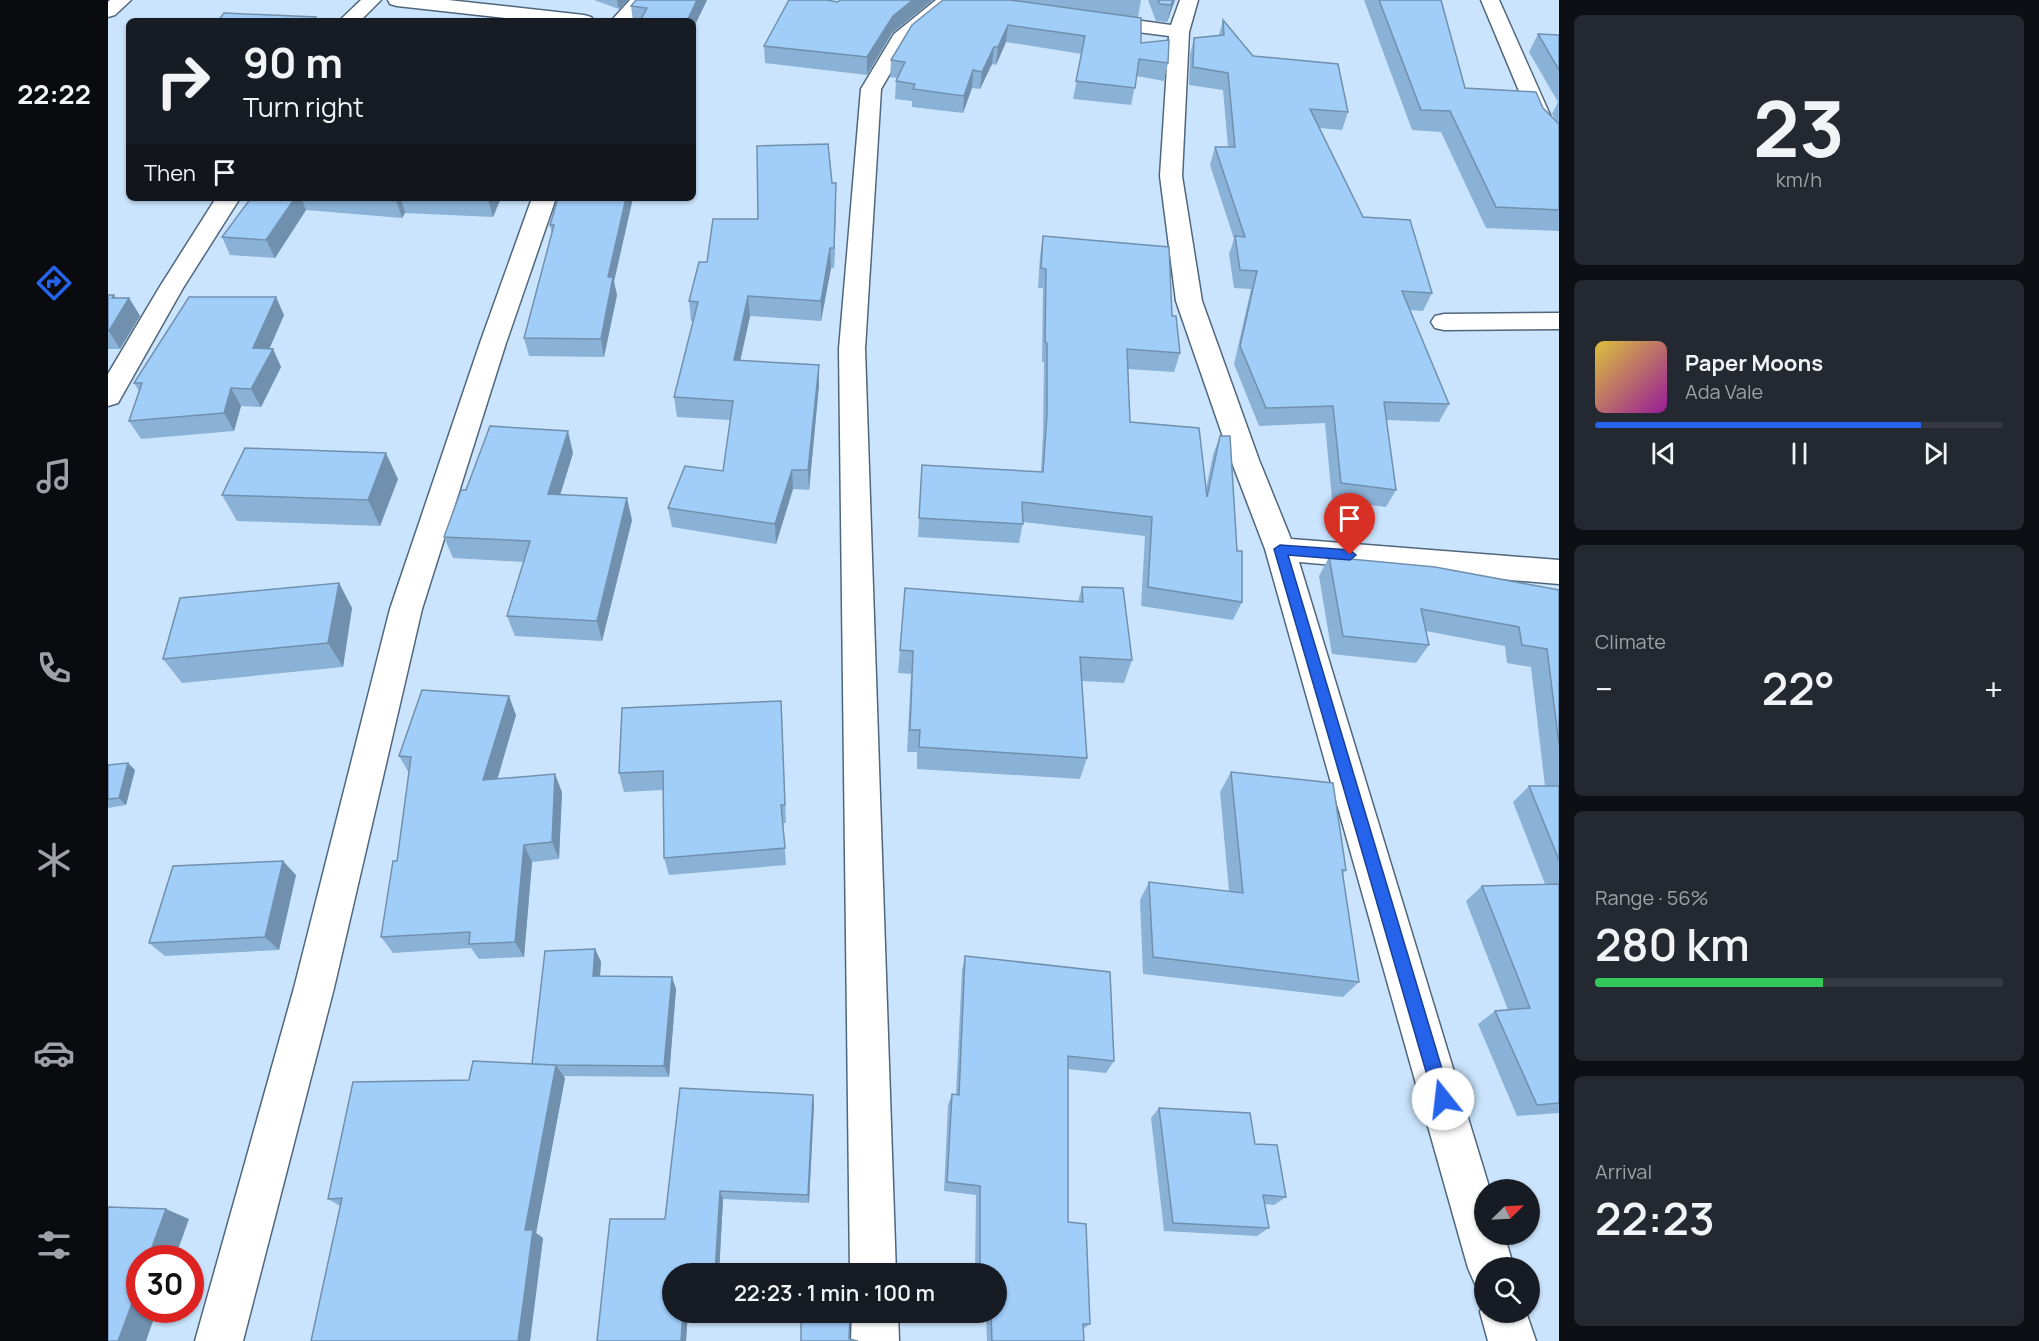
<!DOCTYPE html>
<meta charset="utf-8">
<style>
:root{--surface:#171b24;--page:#242831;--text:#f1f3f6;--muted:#9ea1a6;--line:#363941;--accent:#2563eb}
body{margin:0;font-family:Manrope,sans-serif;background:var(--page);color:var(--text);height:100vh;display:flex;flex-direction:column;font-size:22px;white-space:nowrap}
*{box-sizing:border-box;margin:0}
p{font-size:20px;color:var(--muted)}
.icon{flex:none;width:33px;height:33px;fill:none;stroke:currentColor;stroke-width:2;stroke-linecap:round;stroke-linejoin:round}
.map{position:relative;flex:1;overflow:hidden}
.side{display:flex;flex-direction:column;gap:15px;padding:15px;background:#0d0f14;width:480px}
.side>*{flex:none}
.hud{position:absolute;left:18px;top:18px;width:570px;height:183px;border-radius:9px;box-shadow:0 2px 4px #0004;background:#171b24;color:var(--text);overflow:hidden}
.needle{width:39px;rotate:66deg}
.fabs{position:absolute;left:1366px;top:1179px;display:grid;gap:12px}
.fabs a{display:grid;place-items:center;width:66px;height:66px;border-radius:50%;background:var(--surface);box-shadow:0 2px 4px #0004;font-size:30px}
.speed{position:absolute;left:18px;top:1245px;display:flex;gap:12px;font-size:30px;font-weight:700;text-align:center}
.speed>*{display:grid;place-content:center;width:78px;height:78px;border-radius:50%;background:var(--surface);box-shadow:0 2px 4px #0004;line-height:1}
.speed .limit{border:9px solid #d22;background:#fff;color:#111}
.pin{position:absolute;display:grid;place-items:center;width:51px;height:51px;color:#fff;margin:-62px -26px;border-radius:50% 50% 50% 0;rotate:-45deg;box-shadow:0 0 6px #0007}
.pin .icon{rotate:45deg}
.me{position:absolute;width:66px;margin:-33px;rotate:344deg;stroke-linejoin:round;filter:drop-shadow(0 0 4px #0008)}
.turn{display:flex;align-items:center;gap:21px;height:126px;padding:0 18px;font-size:27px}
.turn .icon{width:78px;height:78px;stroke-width:2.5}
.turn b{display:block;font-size:42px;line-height:51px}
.then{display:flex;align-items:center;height:57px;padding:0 18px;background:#0003;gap:12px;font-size:22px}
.big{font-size:45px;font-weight:600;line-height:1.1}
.side .widget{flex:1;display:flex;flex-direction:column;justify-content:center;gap:9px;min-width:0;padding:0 21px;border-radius:9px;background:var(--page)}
.side .dial{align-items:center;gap:0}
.dial b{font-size:78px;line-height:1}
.song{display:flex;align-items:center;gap:18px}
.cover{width:72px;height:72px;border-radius:9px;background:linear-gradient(135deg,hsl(50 70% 55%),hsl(300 70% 35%))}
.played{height:6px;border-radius:3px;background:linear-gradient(90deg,var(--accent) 80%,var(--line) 80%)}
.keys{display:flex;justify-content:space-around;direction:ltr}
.heat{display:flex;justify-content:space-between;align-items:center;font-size:33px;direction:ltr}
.charge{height:9px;border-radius:4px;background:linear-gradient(90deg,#34c759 56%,var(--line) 0)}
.trip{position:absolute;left:554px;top:1263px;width:345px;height:60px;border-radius:30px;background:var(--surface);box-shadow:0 2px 4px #0004;font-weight:600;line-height:60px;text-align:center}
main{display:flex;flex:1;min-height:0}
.menu{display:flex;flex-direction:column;width:108px;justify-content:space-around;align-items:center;background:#090b0e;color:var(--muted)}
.menu .icon{width:42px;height:42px}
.menu .active{color:var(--accent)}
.menu b{font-size:27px;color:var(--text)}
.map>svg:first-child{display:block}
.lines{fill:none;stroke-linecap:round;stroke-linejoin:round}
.street-casing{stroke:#50667c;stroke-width:3}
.street{fill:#fff;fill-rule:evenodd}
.wall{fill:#8ab1d6}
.shaded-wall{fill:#7190ae}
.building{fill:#a1cef9;stroke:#7190ae;stroke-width:1.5}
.route{fill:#2563eb;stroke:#184099;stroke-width:1.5}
</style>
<main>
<nav class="menu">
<b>22:22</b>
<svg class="icon active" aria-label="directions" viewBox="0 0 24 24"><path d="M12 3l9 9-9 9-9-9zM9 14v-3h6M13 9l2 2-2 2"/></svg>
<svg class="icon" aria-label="music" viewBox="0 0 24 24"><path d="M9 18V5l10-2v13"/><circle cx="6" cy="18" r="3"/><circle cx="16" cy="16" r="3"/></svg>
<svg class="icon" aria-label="phone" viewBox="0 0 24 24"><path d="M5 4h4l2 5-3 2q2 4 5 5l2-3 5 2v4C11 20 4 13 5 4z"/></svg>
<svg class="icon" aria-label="climate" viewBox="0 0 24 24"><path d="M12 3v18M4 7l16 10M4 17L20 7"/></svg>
<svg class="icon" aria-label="car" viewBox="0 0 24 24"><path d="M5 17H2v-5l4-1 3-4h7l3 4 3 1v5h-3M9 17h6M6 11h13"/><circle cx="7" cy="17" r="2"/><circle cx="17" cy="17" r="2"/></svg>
<svg class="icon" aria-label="filters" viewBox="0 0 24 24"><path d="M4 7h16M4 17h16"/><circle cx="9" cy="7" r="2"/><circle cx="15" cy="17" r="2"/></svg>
</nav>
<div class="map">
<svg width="1451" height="1341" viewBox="0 0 1451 1341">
<rect width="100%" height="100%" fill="#cae4fd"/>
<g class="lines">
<defs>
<path id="street" d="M2,0H23L7,15L0,17V2Z
M253,0H273L252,21H231Z
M280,0H340L476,15L483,17L486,21H425L289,6L282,4Z
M522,0H542L524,21H503Z
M828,0H849L801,41L773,89L757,349L788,1274H742L731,349L753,89L786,34Z
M1072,0H1090L1081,32L1074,176L1094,301L1151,460L1183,539L1451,560V584L1191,562L1382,1190H1377V1234H1396L1406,1268H1377V1288L1367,1284L1360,1268L1157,549L1123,460L1068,301L1052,176L1061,36L990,27L983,25L980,21L983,17L990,15L1063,25Z
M1373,0H1391L1446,124L1451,128V146L1443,144L1426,127Z
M108,198H132L75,288L10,403L0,406V374L51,288Z
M424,198H448L398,343L314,609L226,988L135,1341H87L186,988L282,609L372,343Z
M1451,313V329L1336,330L1327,328L1323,322L1327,316L1336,314Z
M1377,1299V1312H1418L1428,1341H1380L1372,1312Z
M744,1312H790L791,1341H743Z"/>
</defs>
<use href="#street" class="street-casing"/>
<use href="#street" class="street"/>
</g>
<path class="wall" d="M486,0H520L511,9Z
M599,0L585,29V21H525L523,6Z
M835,0H1033L1030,17L1033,43L1060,63L1056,81L1029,76L1023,105L965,99L974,54L898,42L888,65L884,64L872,89L864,88L855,113L804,107V101L787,99L788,81L789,78L782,77L783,60Z
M1040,0H1067L1059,22L1048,21Z
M1256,0H1333L1357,88L1435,108L1450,123L1444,114L1450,102L1421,52L1430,34L1451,35V231L1378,228L1333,132L1304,130Z
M1115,20L1145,56L1240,112L1234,130L1211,128L1255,217L1324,293L1315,311L1302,310L1341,404L1331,422L1278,420L1288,490L1278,507L1224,500L1217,423L1151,426L1126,364L1143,289L1126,288L1121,254L1126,239L1102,165L1107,147H1120L1115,90L1081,85L1082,55L1086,38L1111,35Z
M784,33L759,75L657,63L656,46Z
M724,183H728L726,268H723L713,321L642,316L632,361L711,385L701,490L685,489L668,544L564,527L560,508L615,471L622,420L569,417L566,397L585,321H583L581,301L599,262L650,219Z
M143,198H393L385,217L297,213L294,218L198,210L167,258L122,255L114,237Z
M450,198L506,282L509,295L496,357L421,356L416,338L444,234L442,225Z
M935,236L1064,316L1072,353L1066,372L1019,369L1022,422L1098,489L1105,455L1112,436L1129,551L1134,602L1125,620L1033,606L1037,536L915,522L911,543L810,537L814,465L933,472L935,434L936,362H934L935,288H930L932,256Z
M0,295L7,298H21L32,316L12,349H0Z
M176,315L161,349H165L173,367L153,407L133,406L126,431L33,439L21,421L31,391L26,383Z
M465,453L452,495L524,520L494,641L407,636L399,616L416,562L345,558L336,537L358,490Z
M290,479L272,526L129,521L114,495Z
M1221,557L1451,590V1113L1409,1116L1370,1024L1387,1011L1400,1010L1358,901L1374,886L1437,884L1405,802L1421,786H1437L1423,667L1399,663L1397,646L1318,631L1321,645L1308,663L1224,654L1211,576Z
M231,583L244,608L235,667L74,683L55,659Z
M974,587L1024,660L1016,683L973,681L979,758L972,779L809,769V752H799L803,674L790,673L792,650L970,602Z
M673,701L678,823H675L678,865L561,875L556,858L555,790L516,792L511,773Z
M408,715L389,779L454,792L451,859L424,862L416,957L371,959L363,948L285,953L273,937L289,861L301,773L291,756Z
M20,763L27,770L18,805L0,808V765Z
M1123,772L1238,870L1235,874L1251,982L1235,997L1035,974L1032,900L1041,882L1121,891L1112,792Z
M188,875L171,950L57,956L41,943Z
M487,949L493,962L492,976L564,977L568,989L561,1077L455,1076L457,1078L428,1233L435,1238L422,1341H203L232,1206L220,1199L361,1080L424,1064Z
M857,956L1006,1061L998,1073L960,1069V1222L982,1324L975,1329L976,1341H879L878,1319L867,1318V1312H888V1274H867L868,1195L836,1191L840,1105L844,1094L848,1095L854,970Z
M572,1088L705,1095L706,1105L701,1203L615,1199L611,1274H564V1312H580L578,1341H489L502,1219H557Z
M1051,1108L1147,1144L1178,1197L1166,1205L1157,1204L1161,1228L1149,1236L1056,1231L1043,1118Z"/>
<path class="shaded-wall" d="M509,0H520L511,9Z
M589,0H599L585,29V21H579Z
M805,0H825L784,33L759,75V57L785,16Z
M1065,0H1067L1059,22L1063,5Z
M900,25L898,42L888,65L890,47Z
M886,47L884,64L872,89L874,72Z
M865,70L864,88L855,113L856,96Z
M728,183V203L726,268V248Z
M187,198H193L198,210L167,258L158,240Z
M289,198H293L297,213L294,218L288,200Z
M381,198H393L385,217L380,199Z
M518,198H525L506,282L509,295L496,357L493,339L500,277Z
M722,248L723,268L713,321V301Z
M6,295L14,309L21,298L32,316L12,349L1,331L4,298Z
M640,296L642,316L628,380L626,360Z
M168,297L176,315L154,366L145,348Z
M165,349L173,367L153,407L143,389Z
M711,365V385L701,490L700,470Z
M123,388L133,406L126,431L116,413Z
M460,431L465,453L446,515L440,494Z
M278,453L290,479L272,526L260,500Z
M684,470L685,489L668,544L667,524Z
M519,498L524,520L494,641L489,621Z
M231,583L244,608L235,667L220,643Z
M401,696L408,715L384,798L375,780Z
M20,763L27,770L18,805L11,798Z
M447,774L454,792L451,859L444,842Z
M416,845L424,862L416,957L407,942Z
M175,861L188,875L171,950L157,937Z
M487,949L493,962L491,989L485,976Z
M564,977L568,989L561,1077L556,1066Z
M448,1065L457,1078L428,1233L435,1238L422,1341H410L417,1230Z
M705,1095L706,1105L701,1203L700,1195Z
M612,1191L615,1199L611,1274H607Z
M58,1209L81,1219L67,1258H40Z
M32,1282V1310H49L38,1341H10Z
M575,1312H580L578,1341H573Z"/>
<path class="building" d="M528,0H589L579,21H532L539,8L523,6Z
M681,0H718L730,2L732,0H805L785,16L759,57L656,46Z
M835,0H902L1033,18V43L1061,40L1060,63L1031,59L1027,88L968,81L977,36L900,25L890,47H886L874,72L865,70L856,96L805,89L807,84L788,81L797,62L783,60L804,25Z
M1050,0H1065L1063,5L1052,4Z
M1271,0H1333L1357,88L1428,92L1435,108L1451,124V210L1388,207L1342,111L1313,110Z
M116,13L208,17L205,21H110Z
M1115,20L1145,56L1230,64L1240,112L1202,109L1255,217L1302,220L1324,293L1294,291L1341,404L1276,402L1288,490L1233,483L1225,406L1158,408L1132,346L1149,271L1132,270L1127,236L1137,237L1107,147H1127L1120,73L1085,67L1086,38L1116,35Z
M1430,34L1451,35V70Z
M720,144L724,183H728L726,248H722L713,301L640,296L626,360L711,365L700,470H684L667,524L560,508L577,466L615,471L625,401L566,397L590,302L581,301L591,262H599L605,219H650L649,146Z
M143,198H187L158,240L114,237Z
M265,198H289L288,200Z
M450,198H518L500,277H505L493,339L416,338L446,225H442Z
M935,236L1061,247L1064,316H1068L1072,353L1019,349L1022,422L1091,428L1099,497L1112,436H1122L1129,551H1134V602L1040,587L1044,517L914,502L915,524L811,518L814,465L935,472L939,414V343L937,342L938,269L933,268Z
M0,295H6L4,298H21L1,331H0Z
M81,297H168L145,348L165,349L143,389L123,388L116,413L21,421L34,383H26Z
M382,426L460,431L440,494L519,498L489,621L399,616L422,541L336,537L353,490H358Z
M137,448L278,453L260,500L114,495Z
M1221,557L1327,567L1451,590V745L1439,649L1414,645L1411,627L1313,609L1321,645L1235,636Z
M231,583L220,643L55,659L72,598Z
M974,587L1015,588L1024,660L972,657L979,758L811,747L812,730H802L805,651L792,650L797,588L975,602Z
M314,690L401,696L375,780L447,774L444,842L416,845L407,942L361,944L362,932L273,937L285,861H289L303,757L291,756Z
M673,701L677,805H673L677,848L556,858L555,771L511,773L514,708Z
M20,763L11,798L0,799V765Z
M1123,772L1225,783L1238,870H1234L1251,982L1045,957L1041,882L1135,893Z
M1421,786H1451V860Z
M175,861L157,937L41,943L65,866Z
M1451,884V1103L1429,1105L1387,1011L1422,1008L1374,886Z
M487,949L485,976L564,977L556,1066L446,1065L424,1064L437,951Z
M857,956L1002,972L1006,1061L960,1056V1222L978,1224L982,1324H975L976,1341H884L883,1313L877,1312H888V1274H872V1186L839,1182L844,1094L851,1095Z
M365,1061L448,1065L417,1230H425L410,1341H203L234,1198L220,1199L245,1082L361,1080Z
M572,1088L705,1095L700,1195L612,1191L607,1274H564V1312H575L573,1341H489L502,1219H557Z
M1051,1108L1142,1113L1147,1144L1169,1145L1178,1197L1155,1195L1161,1228L1065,1223Z
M0,1207L58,1209L40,1258H32V1282L10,1341H0Z
M742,1314L741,1339L750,1341H693V1315Z"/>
<path class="route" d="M1172,545L1242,550L1248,555L1242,560L1180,555L1343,1099L1341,1105L1335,1108L1329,1105L1326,1099L1166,549Z"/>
</svg>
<div class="fabs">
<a><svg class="needle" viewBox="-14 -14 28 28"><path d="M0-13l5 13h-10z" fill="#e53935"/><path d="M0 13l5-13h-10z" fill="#9ea1a6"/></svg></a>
<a><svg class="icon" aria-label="search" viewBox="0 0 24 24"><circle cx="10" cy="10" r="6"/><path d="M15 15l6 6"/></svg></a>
</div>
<div class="speed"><div class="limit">30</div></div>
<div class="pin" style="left:1242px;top:555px;background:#d93025"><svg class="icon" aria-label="arrive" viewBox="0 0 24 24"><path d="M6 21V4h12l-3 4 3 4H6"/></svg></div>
<svg class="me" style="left:1335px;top:1099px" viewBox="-20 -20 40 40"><circle r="19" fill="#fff"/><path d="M0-13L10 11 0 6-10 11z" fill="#2563eb"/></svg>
<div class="trip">22:23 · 1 min · 100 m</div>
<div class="hud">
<div class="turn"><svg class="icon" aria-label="right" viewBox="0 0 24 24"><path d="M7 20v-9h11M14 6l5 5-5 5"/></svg><div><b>90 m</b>Turn right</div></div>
<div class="then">Then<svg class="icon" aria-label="arrive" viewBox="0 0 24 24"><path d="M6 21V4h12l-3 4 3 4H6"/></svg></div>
</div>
</div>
<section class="side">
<div class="widget dial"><b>23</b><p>km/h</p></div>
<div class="widget">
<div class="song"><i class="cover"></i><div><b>Paper Moons</b><p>Ada Vale</p></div></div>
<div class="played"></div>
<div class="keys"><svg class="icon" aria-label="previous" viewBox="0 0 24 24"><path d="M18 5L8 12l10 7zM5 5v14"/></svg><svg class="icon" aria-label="pause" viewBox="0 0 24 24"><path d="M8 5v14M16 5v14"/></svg><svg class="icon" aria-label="next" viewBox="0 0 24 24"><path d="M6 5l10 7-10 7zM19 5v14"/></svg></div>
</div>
<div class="widget"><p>Climate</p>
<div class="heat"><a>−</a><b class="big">22°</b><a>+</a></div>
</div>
<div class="widget"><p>Range · 56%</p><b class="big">280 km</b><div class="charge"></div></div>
<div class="widget"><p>Arrival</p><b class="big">22:23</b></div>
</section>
</main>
